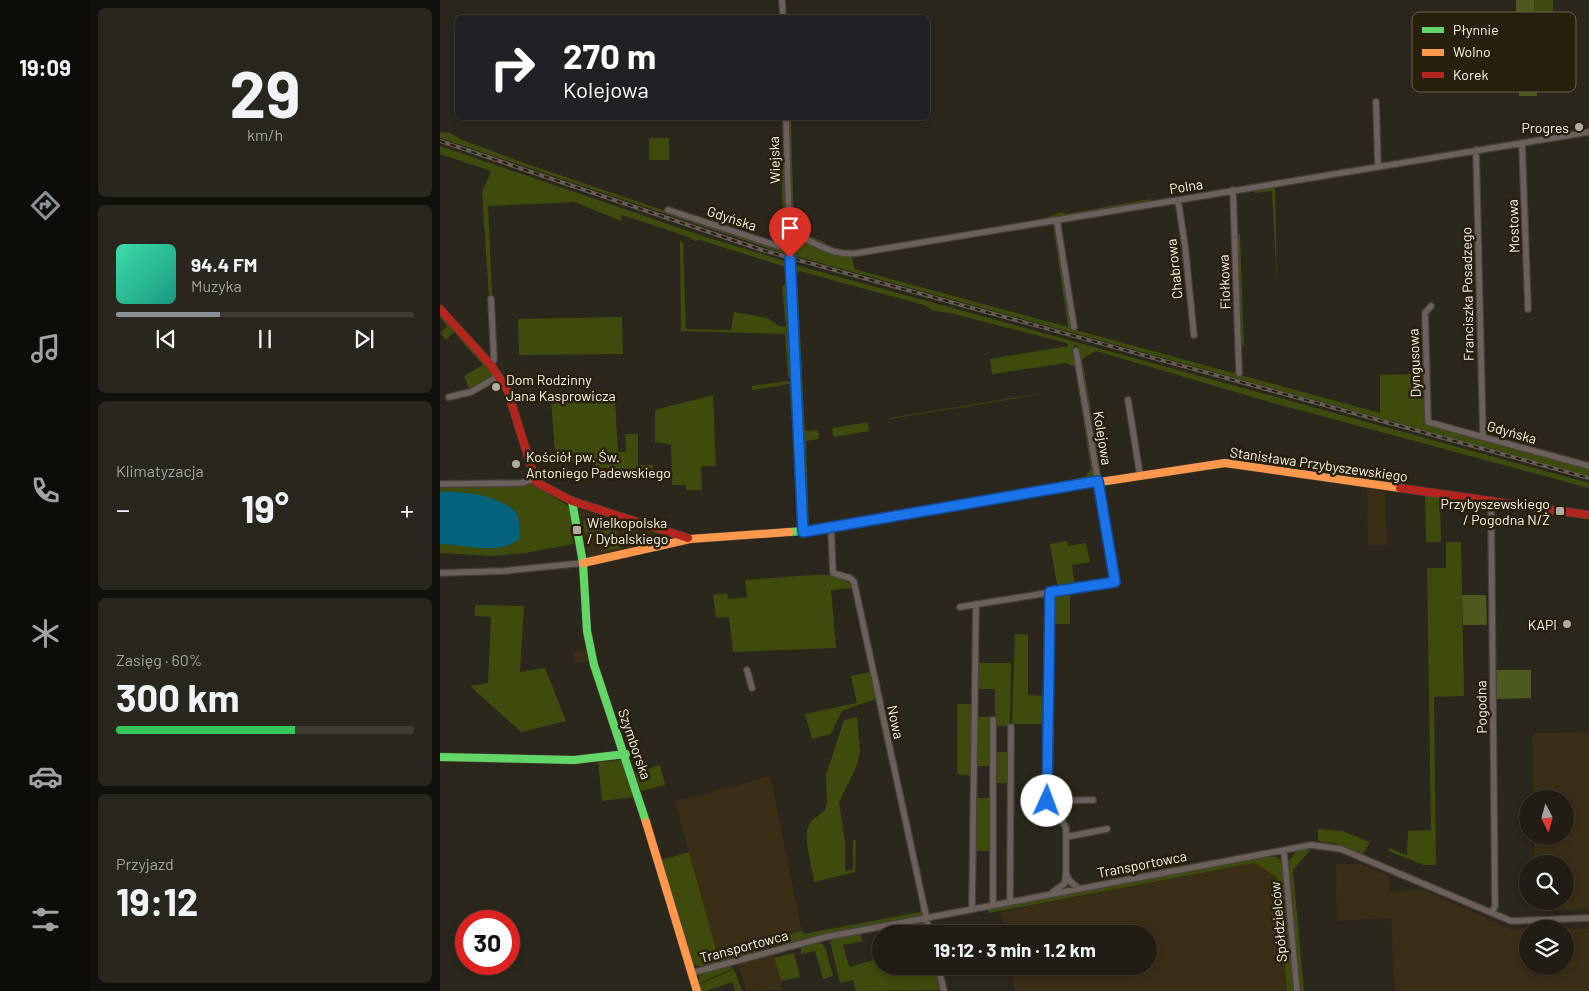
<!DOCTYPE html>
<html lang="pl">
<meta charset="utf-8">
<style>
:root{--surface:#211d15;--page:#29261e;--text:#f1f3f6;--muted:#a2a2a0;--line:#3e3b34;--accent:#8c9099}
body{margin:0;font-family:Barlow,sans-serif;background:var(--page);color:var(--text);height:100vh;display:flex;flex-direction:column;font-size:19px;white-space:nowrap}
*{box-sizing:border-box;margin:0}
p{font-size:16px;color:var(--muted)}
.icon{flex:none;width:28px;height:28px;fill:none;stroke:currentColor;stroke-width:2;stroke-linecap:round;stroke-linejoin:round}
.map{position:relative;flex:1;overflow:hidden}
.drawer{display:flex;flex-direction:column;gap:8px;padding:8px;background:#12100c;width:350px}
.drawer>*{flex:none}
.banner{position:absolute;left:15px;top:15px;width:475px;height:105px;border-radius:8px;box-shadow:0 2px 8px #0003,0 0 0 1px var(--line);background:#202124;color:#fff;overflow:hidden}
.needle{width:32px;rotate:174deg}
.controls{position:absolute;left:1079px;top:790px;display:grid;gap:10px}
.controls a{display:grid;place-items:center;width:55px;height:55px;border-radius:50%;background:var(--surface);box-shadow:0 2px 8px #0003,0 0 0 1px var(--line);font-size:25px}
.speed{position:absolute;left:15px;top:910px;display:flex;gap:10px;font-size:25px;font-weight:700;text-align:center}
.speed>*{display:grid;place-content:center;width:65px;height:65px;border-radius:50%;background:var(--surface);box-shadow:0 2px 8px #0003,0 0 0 1px var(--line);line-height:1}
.speed .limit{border:8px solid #d22;background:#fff;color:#111}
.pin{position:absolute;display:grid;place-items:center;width:42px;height:42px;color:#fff;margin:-51px -21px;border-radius:50% 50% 50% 0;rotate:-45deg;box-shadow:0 0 5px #0007}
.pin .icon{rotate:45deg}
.me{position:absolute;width:55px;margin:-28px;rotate:2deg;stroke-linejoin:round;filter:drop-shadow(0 0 4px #0008)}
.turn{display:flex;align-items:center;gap:18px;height:105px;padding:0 25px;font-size:22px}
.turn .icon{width:65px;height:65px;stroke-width:2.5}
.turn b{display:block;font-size:35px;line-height:42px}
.big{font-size:38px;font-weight:700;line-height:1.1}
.drawer .widget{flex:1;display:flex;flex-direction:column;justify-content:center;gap:8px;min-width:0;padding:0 18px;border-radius:8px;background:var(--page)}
.drawer .dial{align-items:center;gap:0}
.dial b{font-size:65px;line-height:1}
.song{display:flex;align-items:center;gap:15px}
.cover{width:60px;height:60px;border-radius:8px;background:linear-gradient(135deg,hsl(160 70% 55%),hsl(170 70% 35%))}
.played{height:5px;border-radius:2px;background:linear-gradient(90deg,var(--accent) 35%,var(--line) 35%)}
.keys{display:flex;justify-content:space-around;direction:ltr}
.heat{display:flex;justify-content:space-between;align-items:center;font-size:28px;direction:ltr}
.charge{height:8px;border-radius:4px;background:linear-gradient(90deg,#34c759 60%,var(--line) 0)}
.trip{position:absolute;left:432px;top:925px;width:285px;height:50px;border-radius:25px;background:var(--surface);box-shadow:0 2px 8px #0003,0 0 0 1px var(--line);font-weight:700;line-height:50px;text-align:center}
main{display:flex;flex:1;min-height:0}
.dock{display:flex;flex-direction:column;width:90px;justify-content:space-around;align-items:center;background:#0d0c08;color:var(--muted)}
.dock .icon{width:35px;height:35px}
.dock .on{color:var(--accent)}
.dock b{font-size:22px;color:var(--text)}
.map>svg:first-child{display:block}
.built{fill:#3a2e16}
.green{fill:#3f4a0d}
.forest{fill:#4d5a1e}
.water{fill:#04627d}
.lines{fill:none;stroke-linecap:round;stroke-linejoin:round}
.street-casing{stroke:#47433a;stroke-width:8}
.fast-casing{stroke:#47433a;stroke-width:9}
.slow-casing{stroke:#47433a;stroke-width:9}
.jam-casing{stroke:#47433a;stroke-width:9}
.street{stroke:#6c605c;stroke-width:5.5}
.fast{stroke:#63d668;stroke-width:8}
.slow{stroke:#ff974d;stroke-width:8}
.jam{stroke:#b3261e;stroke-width:8}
.rail-casing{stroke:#635c55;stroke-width:4}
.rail{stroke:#281f0c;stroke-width:2;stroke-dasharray:5.5;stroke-linecap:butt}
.route-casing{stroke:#114b97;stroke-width:12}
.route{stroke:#1a73e8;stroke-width:9}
.poi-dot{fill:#b1aca0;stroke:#281f0c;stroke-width:2}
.labels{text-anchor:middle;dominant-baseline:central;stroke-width:5;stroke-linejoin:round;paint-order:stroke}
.poi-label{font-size:14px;fill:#f9f3e7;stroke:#281f0c;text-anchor:end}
.street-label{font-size:14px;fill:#f9f3e7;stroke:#281f0c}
.key{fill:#281f0c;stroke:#675f4e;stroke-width:1}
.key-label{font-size:14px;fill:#f9f3e7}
</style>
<main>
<nav class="dock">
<b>19:09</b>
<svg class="icon on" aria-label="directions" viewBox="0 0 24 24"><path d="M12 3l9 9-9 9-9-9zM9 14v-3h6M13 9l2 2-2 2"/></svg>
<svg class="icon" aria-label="music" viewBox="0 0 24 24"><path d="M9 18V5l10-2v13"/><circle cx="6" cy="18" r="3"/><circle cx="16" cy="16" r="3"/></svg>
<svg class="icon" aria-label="phone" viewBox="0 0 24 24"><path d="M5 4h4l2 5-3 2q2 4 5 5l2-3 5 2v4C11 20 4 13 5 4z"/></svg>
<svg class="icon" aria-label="climate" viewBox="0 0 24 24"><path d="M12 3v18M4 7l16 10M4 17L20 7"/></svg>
<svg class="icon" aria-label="car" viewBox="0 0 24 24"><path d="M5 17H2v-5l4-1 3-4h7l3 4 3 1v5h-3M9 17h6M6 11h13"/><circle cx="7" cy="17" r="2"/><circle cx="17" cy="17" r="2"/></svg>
<svg class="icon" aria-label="filters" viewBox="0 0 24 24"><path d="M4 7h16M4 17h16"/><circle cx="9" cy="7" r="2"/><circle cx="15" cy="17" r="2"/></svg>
</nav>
<section class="drawer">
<div class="widget dial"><b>29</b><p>km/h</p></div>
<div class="widget">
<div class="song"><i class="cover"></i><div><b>94.4 FM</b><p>Muzyka</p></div></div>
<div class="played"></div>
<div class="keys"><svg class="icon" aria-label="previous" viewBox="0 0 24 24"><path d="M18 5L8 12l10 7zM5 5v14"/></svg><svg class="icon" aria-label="pause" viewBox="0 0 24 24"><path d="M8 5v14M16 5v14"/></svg><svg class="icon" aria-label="next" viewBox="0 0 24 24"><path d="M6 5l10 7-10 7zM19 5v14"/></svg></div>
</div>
<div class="widget"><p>Klimatyzacja</p>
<div class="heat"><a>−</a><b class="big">19°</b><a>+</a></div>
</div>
<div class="widget"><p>Zasięg · 60%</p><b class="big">300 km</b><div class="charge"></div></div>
<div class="widget"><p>Przyjazd</p><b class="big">19:12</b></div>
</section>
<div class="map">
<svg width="1149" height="991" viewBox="0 0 1149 991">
<rect width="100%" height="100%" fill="#2c271c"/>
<path class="built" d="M927,487L945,490L947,545H928Z
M141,510L230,536V540L148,558L139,511Z
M147,649L149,661L135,663L134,652Z
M1149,732V909L1095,911V901H1125V864H1094V836H1125V799H1093L1092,736L1096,733Z
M330,776L362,931L277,953L235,802Z
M814,863L837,877L847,991H575L570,966H709V934H565L561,912Z
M896,864H921L949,876L950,891L984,890L1071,929H1087L1088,966H1125L1124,929H1149V991H955L951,918L897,921Z
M333,954L343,990L306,991L298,963Z"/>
<path class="green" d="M1094,0H1113L1114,55H1096Z
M348,118H351L354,227L358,232L382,241L395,250L418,251L600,220L622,212L626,214L711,199V202L424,251H395L357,233L352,227Z
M0,132L11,133L20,139L84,163L270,226L345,248L348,255L0,138Z
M209,138H229V160H209Z
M0,146L266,237L348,262L353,375L348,378L345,334L241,331L240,241L243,242L246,329L291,330L294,312L327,318L339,326L346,327L342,287L348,280L346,267L260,240L254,241L249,237L182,215L181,220H179L134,202L48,206L52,295L49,298L42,192L51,171L0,154Z
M341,168L344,169L347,241L344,244H340L344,236Z
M835,187L837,287L832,191L814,193V191Z
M613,224L617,228L632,329L940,413V375L983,374L984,423L1149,469V476L352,255L353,241L359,238L394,255L412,256L414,269L628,327Z
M796,234H800L804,346L800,344Z
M352,264L1149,483V488L833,403L656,351L642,359L657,444H654L637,345H634L655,478L619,484L618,481L623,482L646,476L651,469L635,367L626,363L552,374L550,359L628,346L627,343L510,313L494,311L484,305L359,271L357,275L365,431L378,430L379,439L366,441L369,527H365Z
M0,315L35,353L34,355L14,332L6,340L0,333L7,326L0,318Z
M182,317L183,354L79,355L78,319Z
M36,354L55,377L30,391L24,376L43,365L35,356Z
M347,381L354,384L358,457H355L349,384L312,390V386Z
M110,391L128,399L175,402L178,452H186L185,434H198V465H213V475L169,477V468H155V459L116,462Z
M603,393L590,396L450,419V418Z
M273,395L276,466H261L262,490H246V485H232L231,445L215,442V410Z
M428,422L429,431L393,437L392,428Z
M92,484L129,506L133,528L130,529L134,544L85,553L52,556L0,553V486L81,487V485Z
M985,494L1000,497L1001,542H986Z
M155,519L157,531L145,534L143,521Z
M175,524L180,548L163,551L158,527Z
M627,541L628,546L646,543L650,562L632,565L635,586L618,589L610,544Z
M1006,542H1021L1024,696L994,697L996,865H984L948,851L949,848L967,855L968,831L991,830L987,568H1006Z
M373,575C386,575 407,574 412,588L391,590L396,648L293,652L289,617L276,618L273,595L287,593L288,599L307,597L305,580Z
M630,591V624H611L612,595Z
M35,605L84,606L80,672L105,668L126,721L81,732L30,686L48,683L51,617L35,616Z
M575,634L588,635V695L607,696V724H572Z
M537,663H571L570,726H555V689H536Z
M431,672L453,775H452L435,699L402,711L391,734L372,739L365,714L417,703L411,676Z
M517,704H533L531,776L517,774Z
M417,717L420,752L416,768L399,802L405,841V871L413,870V840H416L415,872L374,882L367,844V830L371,821L385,810L387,804L386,775L402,726L404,720Z
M536,717H552L551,766H535Z
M555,752H570V783H555Z
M181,760L193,797L162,801L158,762Z
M220,765L225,785L201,791L195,773Z
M535,798H551V851H535Z
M878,829L902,831L930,842L923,854L894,843L878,841Z
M871,849L853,870L864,991H860L849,861L856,851Z
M249,852L277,953L316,943L315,953L262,967L253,964L221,860Z
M830,856L837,857L843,863L846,898L839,900L837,877L814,863L549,913L548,909Z
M840,905H847L854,991H847Z
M482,906V915L394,932L343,945L342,943L322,948L320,942L362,931L364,934L480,912V907Z
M484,921L486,929L450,934L466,929V924Z
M420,933L423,941L403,945L409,967L441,958V966H496L502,990L416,991L413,980L400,983L390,942L394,938Z
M380,942L385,947L393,976L383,979L375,951L361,954V946Z
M354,953L360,977L341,981L334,958Z
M288,966L294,968L258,984L260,974Z
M294,969L302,991H295L292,982L266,991H260L258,985Z"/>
<path class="forest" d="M1076,0H1094L1097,96H1079Z
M1022,595H1046L1047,625H1023Z
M1056,670H1091V698L1057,699Z"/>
<path class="water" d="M0,492C22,490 65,496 78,515L80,538C60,557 25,544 0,544Z"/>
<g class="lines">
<defs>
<path id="street" d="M342,0L343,18
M936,102L938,166
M346,118L350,258L363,532
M1082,143L1088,309
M1036,150L1043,436
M793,190L799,373
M738,200L745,246L754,335
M228,210L338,246H350
M617,221L634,327
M350,234C376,240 389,257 418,253L1149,132
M991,306L985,313L988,422L1149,466
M50,364L54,360L51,299
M9,397L31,392L59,376
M688,400L700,475
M0,484L81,483L94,479
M1051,500L1055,906L1052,913
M391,528L393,573L410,578L414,582L490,934
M0,573L64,571L143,563
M610,593L607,801L653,800
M520,607L675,582L636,351
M307,670L312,688
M611,801L621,819L623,801
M621,819L626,828V837L667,829
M844,851L857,991
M626,873V837
M613,892L625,883L626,873L629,880L639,889
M570,902L571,727
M553,905V720
M532,909L536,604
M498,966L504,991
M251,973L386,937L871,845L901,849L1071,921L1149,918"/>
<path id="fast" d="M132,501L143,563L147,631L154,665L206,822
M349,532L381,530L601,491
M0,757L134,760L186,754"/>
<path id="slow" d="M601,491L785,463L960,488
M143,563L250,539L349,532
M206,822L257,991"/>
<path id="jam" d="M0,309L50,364L67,389L96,482L132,501L248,538
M960,488L1149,515"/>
</defs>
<use href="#street" class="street-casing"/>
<use href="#fast" class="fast-casing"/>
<use href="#slow" class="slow-casing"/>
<use href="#jam" class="jam-casing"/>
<use href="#street" class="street"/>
<use href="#fast" class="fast"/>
<use href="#slow" class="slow"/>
<use href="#jam" class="jam"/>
<defs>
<path id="rail" d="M0,141L322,250L1149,478"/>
</defs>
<use href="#rail" class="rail-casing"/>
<use href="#rail" class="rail"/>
</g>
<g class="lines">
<defs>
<path id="route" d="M350,258L363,532L658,481L675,582L610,592L607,801"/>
</defs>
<use href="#route" class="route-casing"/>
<use href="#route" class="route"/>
</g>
<g class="poi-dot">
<circle cx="1139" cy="127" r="5"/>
<circle cx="56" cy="387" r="5"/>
<circle cx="76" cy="464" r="5"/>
<rect x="1115" y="506" width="10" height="10" rx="2.5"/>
<rect x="132" y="525" width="10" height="10" rx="2.5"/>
<circle cx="1127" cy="624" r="5"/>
</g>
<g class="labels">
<g class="poi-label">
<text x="1129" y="127">Progres</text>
<text x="66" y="379" text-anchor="start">Dom Rodzinny<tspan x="66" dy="16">Jana Kasprowicza</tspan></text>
<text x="86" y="456" text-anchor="start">Kościół pw. Św.<tspan x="86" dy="16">Antoniego Padewskiego</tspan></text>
<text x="1110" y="503">Przybyszewskiego<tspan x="1110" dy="16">/ Pogodna N/Ż</tspan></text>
<text x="147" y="522" text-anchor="start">Wielkopolska<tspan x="147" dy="16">/ Dybalskiego</tspan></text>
<text x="1117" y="624">KAPI</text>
</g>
<g class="street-label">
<text transform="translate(334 160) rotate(-92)">Wiejska</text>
<text transform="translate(746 186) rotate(-9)">Polna</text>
<text transform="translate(292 218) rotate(18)">Gdyńska</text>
<text transform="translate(1073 226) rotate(-92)">Mostowa</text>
<text transform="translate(734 269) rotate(-96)">Chabrowa</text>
<text transform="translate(784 282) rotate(-92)">Fiołkowa</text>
<text transform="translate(1027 294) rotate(-91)">Franciszka Posadzego</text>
<text transform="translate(974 363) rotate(-92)">Dyngusowa</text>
<text transform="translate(1072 432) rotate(16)">Gdyńska</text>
<text transform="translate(663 438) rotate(81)">Kolejowa</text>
<text transform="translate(879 464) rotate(8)">Stanisława Przybyszewskiego</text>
<text transform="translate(1041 707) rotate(-91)">Pogodna</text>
<text transform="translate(456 722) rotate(78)">Nowa</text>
<text transform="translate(195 744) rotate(71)">Szymborska</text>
<text transform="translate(702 864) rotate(-11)">Transportowca</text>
<text transform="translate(838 922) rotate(-95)">Spółdzielców</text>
<text transform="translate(304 946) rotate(-15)">Transportowca</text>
</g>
</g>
<rect x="972" y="12" width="164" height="80" rx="8" class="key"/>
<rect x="982" y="27" width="22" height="6" fill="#63d668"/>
<rect x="982" y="49" width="22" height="7" fill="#ff974d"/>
<rect x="982" y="72" width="22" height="6" fill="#b3261e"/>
<g class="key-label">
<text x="1013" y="35">Płynnie</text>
<text x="1013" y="57">Wolno</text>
<text x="1013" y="80">Korek</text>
</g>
</svg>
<div class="controls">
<a><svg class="needle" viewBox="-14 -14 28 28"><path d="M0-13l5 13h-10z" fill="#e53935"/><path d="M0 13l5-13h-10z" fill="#a2a2a0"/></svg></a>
<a><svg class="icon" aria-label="search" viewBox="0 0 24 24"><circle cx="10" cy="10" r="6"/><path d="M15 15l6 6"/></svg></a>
<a><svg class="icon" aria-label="layers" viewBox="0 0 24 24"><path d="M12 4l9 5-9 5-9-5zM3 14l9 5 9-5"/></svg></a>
</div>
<div class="speed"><div class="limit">30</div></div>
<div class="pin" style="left:350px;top:258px;background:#d93025"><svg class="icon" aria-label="arrive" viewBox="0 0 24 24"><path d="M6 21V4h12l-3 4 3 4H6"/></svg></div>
<svg class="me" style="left:607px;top:801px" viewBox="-20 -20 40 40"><circle r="19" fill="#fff"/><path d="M0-13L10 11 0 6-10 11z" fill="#1a73e8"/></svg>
<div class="trip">19:12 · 3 min · 1.2 km</div>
<div class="banner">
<div class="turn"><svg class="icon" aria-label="right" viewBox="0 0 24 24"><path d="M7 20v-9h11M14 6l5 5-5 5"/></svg><div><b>270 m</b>Kolejowa</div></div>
</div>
</div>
</main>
